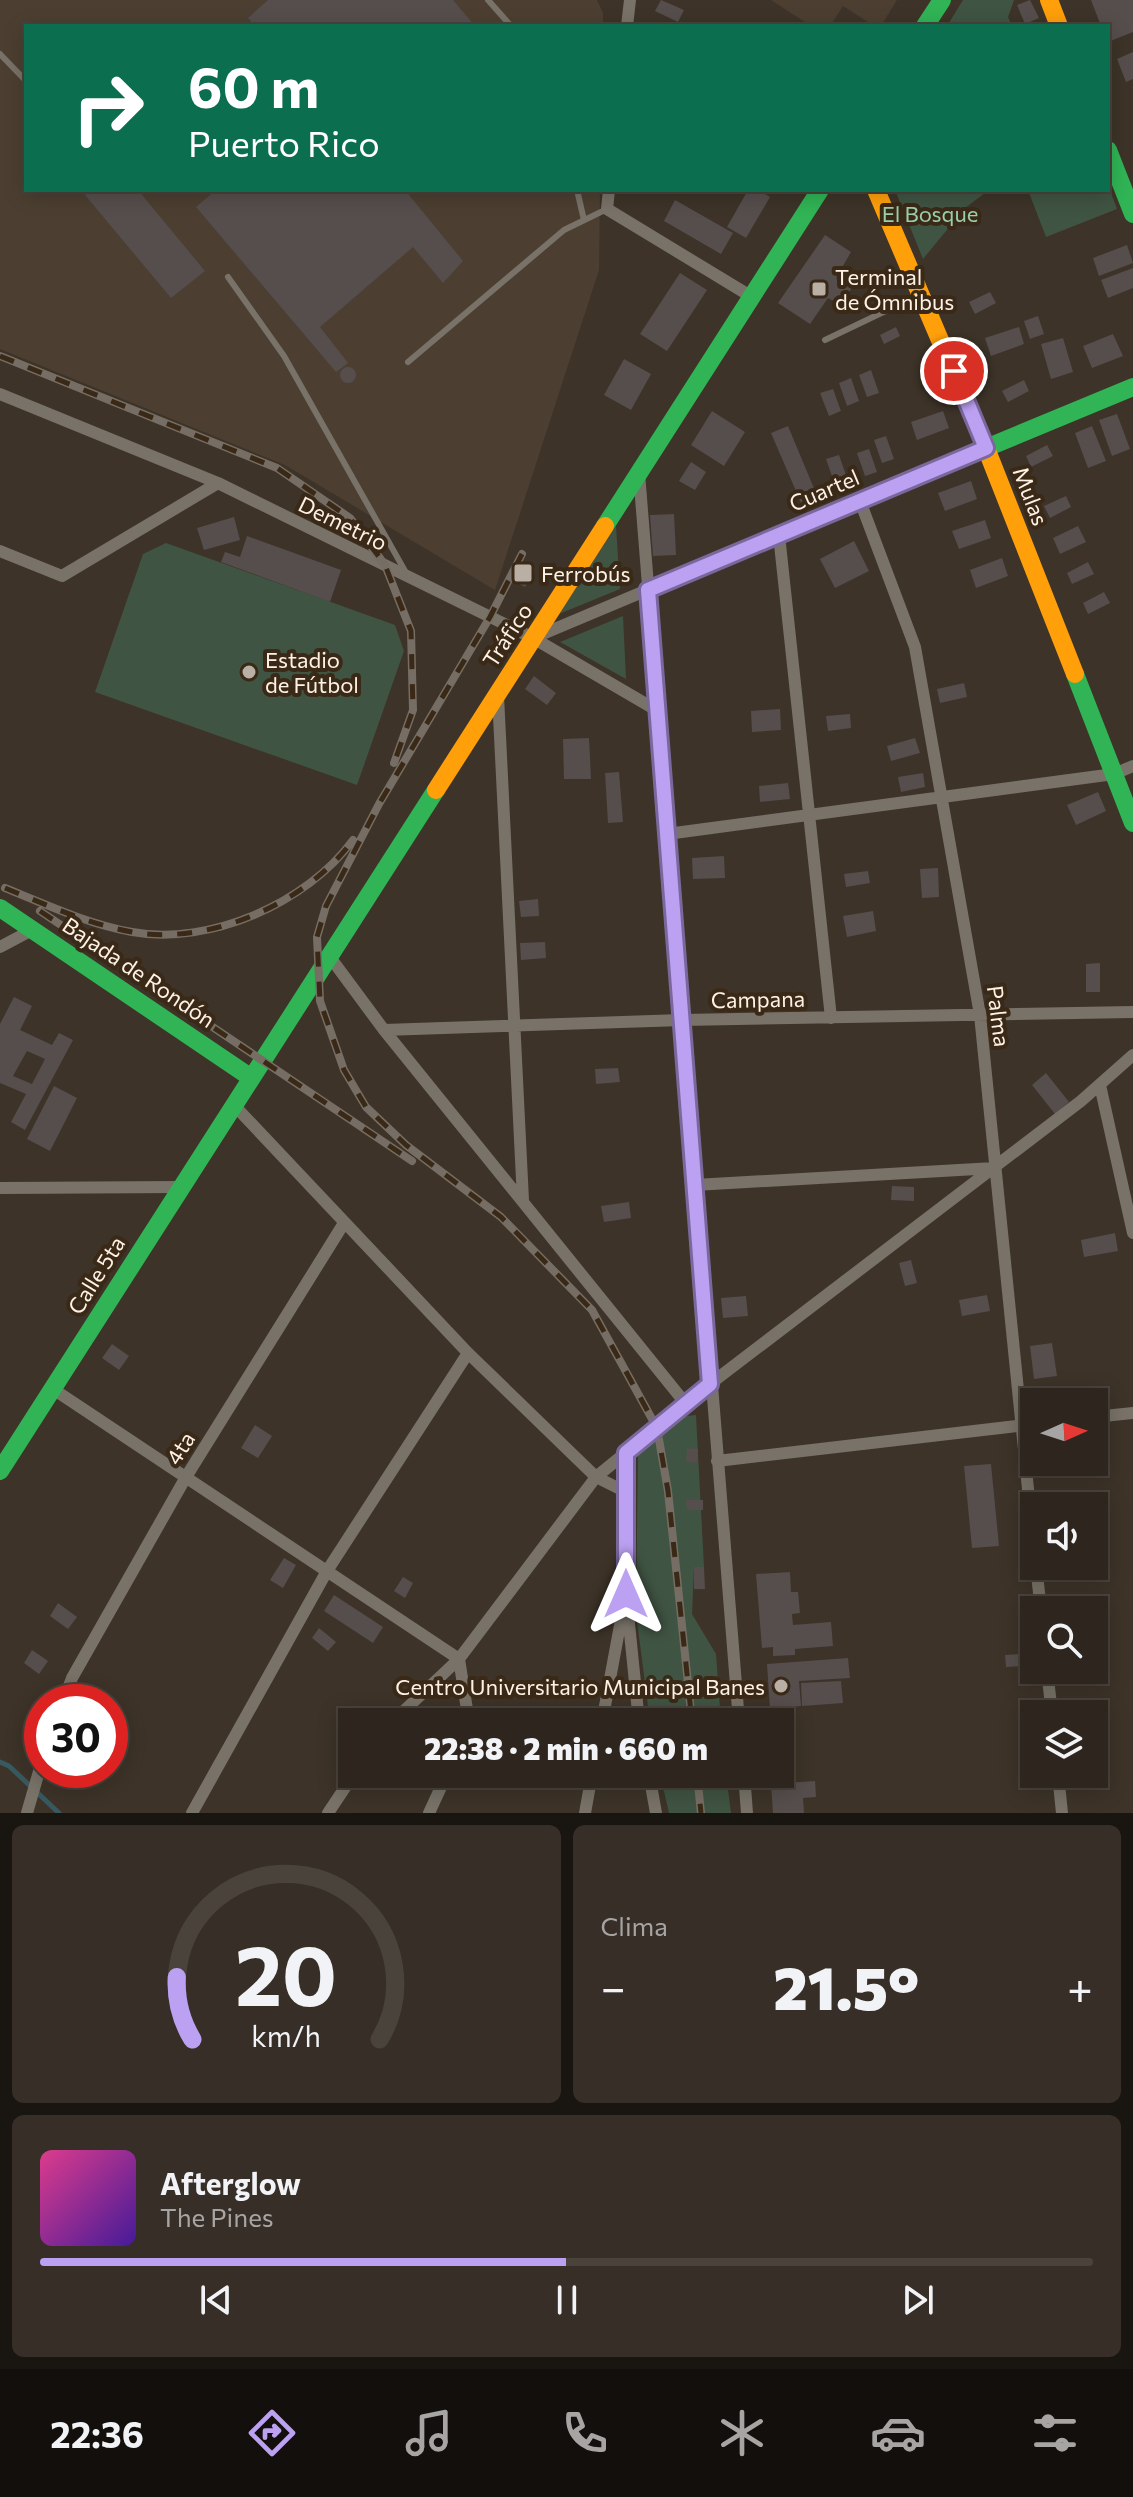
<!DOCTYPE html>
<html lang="es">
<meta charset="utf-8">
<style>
:root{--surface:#2e261e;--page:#362e27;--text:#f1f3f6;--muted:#a7a5a4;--line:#49433c;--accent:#bca0f2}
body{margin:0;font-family:Commissioner,sans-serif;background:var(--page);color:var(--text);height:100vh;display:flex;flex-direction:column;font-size:30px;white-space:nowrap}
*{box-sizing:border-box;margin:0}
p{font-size:26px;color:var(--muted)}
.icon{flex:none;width:44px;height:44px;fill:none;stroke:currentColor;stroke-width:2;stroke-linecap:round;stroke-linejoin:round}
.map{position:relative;height:1813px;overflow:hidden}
.side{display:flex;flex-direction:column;gap:12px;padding:12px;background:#191510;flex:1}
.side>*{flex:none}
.guide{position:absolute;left:24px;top:24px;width:1086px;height:168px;border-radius:0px;box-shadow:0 4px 20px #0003,0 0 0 2px var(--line);background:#0b6e4f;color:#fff;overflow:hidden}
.needle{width:52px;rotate:87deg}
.tools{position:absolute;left:1020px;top:1388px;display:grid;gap:16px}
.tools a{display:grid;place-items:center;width:88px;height:88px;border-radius:0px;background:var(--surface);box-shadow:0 4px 20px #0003,0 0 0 2px var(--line);font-size:40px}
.speed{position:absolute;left:24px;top:1684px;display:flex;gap:16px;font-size:40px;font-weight:700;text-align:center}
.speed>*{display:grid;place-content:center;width:104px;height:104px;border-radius:50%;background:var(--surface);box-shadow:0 4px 20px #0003,0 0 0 2px var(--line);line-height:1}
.speed .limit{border:12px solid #d22;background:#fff;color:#111}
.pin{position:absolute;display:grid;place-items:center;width:68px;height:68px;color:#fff;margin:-34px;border:4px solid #fff;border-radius:50%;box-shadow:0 2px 8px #0007}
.me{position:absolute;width:88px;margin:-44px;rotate:0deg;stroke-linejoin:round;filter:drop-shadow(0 0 6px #0008)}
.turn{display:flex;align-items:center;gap:28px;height:168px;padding:0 32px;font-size:36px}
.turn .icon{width:104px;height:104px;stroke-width:2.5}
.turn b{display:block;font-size:56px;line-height:68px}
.big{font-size:60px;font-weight:800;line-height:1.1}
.side .card{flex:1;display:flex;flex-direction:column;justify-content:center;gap:12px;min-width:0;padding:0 28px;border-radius:12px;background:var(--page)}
.side .dial{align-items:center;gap:0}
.dial svg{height:208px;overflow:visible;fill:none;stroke:var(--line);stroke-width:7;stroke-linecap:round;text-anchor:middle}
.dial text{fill:var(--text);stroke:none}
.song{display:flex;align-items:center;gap:24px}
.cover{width:96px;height:96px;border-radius:12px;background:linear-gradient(135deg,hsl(330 70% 55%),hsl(260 70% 35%))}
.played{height:8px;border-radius:4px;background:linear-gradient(90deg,var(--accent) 50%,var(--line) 50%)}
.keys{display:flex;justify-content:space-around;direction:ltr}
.heat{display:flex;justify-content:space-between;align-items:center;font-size:44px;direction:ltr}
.side .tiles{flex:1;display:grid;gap:12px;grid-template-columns:1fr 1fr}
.card:last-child{grid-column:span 2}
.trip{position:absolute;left:338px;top:1708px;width:456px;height:80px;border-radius:0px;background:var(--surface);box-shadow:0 4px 20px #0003,0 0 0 2px var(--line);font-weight:800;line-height:80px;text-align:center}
.tab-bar{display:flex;height:128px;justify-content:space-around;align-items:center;background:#120f0c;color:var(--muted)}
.tab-bar .icon{width:56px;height:56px}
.tab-bar .active{color:var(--accent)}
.tab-bar b{font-size:36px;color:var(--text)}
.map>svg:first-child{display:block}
.industrial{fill:#4c3f31}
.green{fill:#405443}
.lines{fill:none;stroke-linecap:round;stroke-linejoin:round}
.stream{stroke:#38595f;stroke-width:5}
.building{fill:#554e4d;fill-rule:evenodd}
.lane{stroke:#787268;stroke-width:6}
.street{stroke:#787268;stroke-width:12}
.fast{stroke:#30b455;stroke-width:18}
.slow{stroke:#ff9f0a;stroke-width:18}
.rail-casing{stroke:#766e64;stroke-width:8}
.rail{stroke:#3a2916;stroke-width:5;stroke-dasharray:15;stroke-linecap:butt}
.route-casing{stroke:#7a689d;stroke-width:20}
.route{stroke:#bca0f2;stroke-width:14}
.poi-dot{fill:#baafa4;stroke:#3a2916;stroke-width:3}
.labels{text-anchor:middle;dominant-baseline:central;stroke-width:8;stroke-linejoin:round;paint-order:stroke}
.park-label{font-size:22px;fill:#9bceaa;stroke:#3a2916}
.poi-label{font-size:22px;fill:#fef2e6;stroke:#3a2916;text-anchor:start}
.street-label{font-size:22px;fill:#fef2e6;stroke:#3a2916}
</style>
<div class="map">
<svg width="1133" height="1813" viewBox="0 0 1133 1813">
<rect width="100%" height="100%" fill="#3d3328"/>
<path class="industrial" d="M0,0H597L603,13V26H26V190H600L599,270L495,590L285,465L0,349Z
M771,0H897L881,26H874L843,6L830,26H811Z"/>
<path class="green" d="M963,0H1014L1008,17L1012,26H947Z
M1108,185L1117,209L1046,237L1028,190H1108Z
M895,190H989L965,208L923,259Z
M616,526L620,589L559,614Z
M166,543L395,625L404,651L357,785L95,692L143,554Z
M623,616L626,679L560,642Z
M696,1415L704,1567L694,1568L692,1614L716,1654L721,1722H650L636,1613L638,1449L677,1417Z
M660,1774H726L731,1813H669Z"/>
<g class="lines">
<path class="stream" d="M0,1762L9,1766L59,1813"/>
</g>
<path class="building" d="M268,0H453L475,26H255L248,18Z
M661,0L684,10L678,22L655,11Z
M1030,0L1039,18L1025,24L1017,5Z
M1091,0H1133V32L1108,42V26H1101Z
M1133,52V79L1126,82L1117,59Z
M91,190H138L205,271L171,298L85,195Z
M216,190H405L463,261L443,283L413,247L320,327L348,363L336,372L196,207Z
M748,190H758L770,197L746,238L727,227Z
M675,200L733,233L721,254L664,221Z
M825,235L851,252L836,278L852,287L842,306L828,298L810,324L778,303Z
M1127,245L1133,263L1099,276L1093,258Z
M1133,268V288L1108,298L1101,280Z
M680,273L707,290L667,351L640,334Z
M990,292L996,303L975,314L969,302Z
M1038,316L1044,334L1030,339L1024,321Z
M896,327L900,336L884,344L880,335Z
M1019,327L1024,344L991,356L985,338Z
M1113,334L1123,356L1092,368L1083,346Z
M1063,338L1073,372L1051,379L1041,344Z
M624,359L651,374L631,410L604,395Z
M340 375a8 8 0 1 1 16 0a8 8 0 1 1-16 0Z
M871,370L879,393L867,397L859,375Z
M851,378L859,401L847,406L839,383Z
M1024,380L1029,391L1008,402L1002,391Z
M833,389L841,411L829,416L820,393Z
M712,411L745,432L724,466L691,445Z
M943,411L949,428L917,440L911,422Z
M1117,414L1130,449L1112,456L1099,420Z
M788,426L818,498L802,505L771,433Z
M1092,426L1106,461L1088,468L1075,433Z
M886,436L894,459L882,463L874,440Z
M1047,445L1053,456L1031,467L1026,456Z
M869,449L877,472L865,476L857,453Z
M839,455L847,478L834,482L826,459Z
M691,462L706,472L695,490L679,481Z
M971,481L977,499L945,511L938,493Z
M1066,496L1071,507L1050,518L1044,506Z
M674,514L676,555L653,556L650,515Z
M234,517L240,540L204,550L197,528Z
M985,520L991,538L959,549L952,531Z
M1078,526L1086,542L1060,554L1053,538Z
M247,536L341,570L330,602L221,562L225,552L240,557Z
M854,541L869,571L835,588L820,559Z
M1002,558L1008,576L976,588L970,570Z
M1088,562L1094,574L1072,584L1067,573Z
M526,564L535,569L525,587L516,582Z
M1104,592L1110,603L1088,614L1083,603Z
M534,676L556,693L547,705L525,689Z
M964,683L967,697L940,703L937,689Z
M780,709L781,730L752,732L751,711Z
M850,714L851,728L828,731L826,716Z
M589,738L591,779H564L563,739Z
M915,738L920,753L891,761L887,746Z
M619,772L623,822L608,823L605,773Z
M923,773L925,787L901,792L898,777Z
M788,783L790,799L760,802L759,786Z
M1098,792L1106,811L1076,825L1067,805Z
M724,856L725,878L693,879L692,858Z
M938,868L939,897L922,898L920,869Z
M868,871L870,883L846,887L844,874Z
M538,899L539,916L521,917L519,901Z
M873,911L876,931L847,937L843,916Z
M545,942L546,958L521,960L520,943Z
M1100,963V992H1086V964Z
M14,997L32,1006L20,1030L52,1045L59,1033L73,1040L25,1130L11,1122L26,1094L0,1083V1024ZM27,1051L45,1059L32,1084L13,1076Z
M618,1068L620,1082L596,1084L595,1069Z
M1046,1073L1069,1102L1055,1114L1032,1085Z
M54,1086L77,1098L50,1151L27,1139Z
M892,1186L914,1187V1201L891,1200Z
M629,1202L631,1218L604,1222L601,1206Z
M1115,1233L1118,1251L1084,1257L1081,1240Z
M911,1260L917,1283L905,1286L899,1263Z
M987,1295L990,1311L962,1316L959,1300Z
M746,1296L748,1316L723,1318L721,1298Z
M1052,1343L1057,1376L1034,1379L1030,1346Z
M112,1344L129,1356L119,1370L102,1358Z
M255,1425L272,1436L258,1458L241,1448Z
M687,1448L698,1449L697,1463L686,1462Z
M991,1464L999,1546L972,1548L964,1466Z
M686,1500H703V1510H687Z
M284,1558L296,1565L283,1588L270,1580Z
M694,1567H704L705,1589H694Z
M790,1572L791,1592H798L800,1613L792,1614L793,1625L831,1622L833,1646L795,1649V1655L773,1656V1647L762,1648L756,1574Z
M403,1577L413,1583L405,1598L394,1591Z
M334,1595L383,1627L373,1643L324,1611Z
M58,1603L77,1617L68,1629L50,1616Z
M319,1628L336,1642L328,1651L312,1638Z
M32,1650L48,1661L39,1674L24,1663Z
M1022,1654V1666L1006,1667L1005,1655Z
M848,1658L850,1678L799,1681L801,1706L770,1709L767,1664Z
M841,1681L843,1703L802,1706L801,1683Z
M815,1781L816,1797L803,1798L804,1813H773L771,1784Z"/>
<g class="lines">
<path class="lane" d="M488,0L511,26
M0,54L26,81
M577,190L584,220
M228,277L284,356L405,571
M825,340L919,295
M408,362L564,230L607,209"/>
<path class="street" d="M627,26L630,0
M609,190L607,209L752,297
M0,394L218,483L533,638L658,711
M639,473L739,1722
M860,501L915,647L980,1015L1034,1548
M779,535L831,1018
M0,551L62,576L218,483
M533,638L986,448
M498,696L523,1200
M667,834L1114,774L1133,766
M0,947L32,930
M330,957L384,1030L686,1404
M384,1030L682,1020L1133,1012
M1100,1085L1133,1233
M233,1104L468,1353L596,1477L626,1492
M695,1185L994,1168
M0,1188L180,1187
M53,1389L459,1659L469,1722
M1094,1417L1133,1413
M626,1453V1594L639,1722
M717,1461L1034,1424
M1036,1566L1041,1610
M1047,1670L1052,1714
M63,1702L72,1678L186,1477L344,1223
M392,1722L459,1659L596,1477L710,1384L1081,1101L1133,1055
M602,1722L623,1609
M649,1774L656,1813
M744,1774L747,1813
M1058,1774L1062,1813
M27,1813L42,1761
M192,1813L327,1571L468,1353
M328,1813L354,1774
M429,1813L447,1774
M585,1813L592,1774"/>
<path class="fast" d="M925,26L942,0
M1108,150L1133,214
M986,448L1133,387
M605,526L820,190
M1075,674L1133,823
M0,908L250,1077
M0,1471L436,790"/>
<path class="slow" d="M1049,0L1059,26
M876,190L986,448L1075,674
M436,790L605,526"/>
<defs>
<path id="rail" d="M0,356L277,468L350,518L385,565L411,631L413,710L394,763
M522,554L490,617L379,804L326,906L317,937L320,1001L344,1070L366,1107L406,1145L501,1217L592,1310L657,1428L668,1491L692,1722
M5,888C47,905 88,924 132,932C210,946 307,903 353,840
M40,911L412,1161
M697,1774L701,1813"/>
</defs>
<use href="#rail" class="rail-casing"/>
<use href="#rail" class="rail"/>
</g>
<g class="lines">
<defs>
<path id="route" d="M626,1594V1453L710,1384L648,590L986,448L954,371"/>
</defs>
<use href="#route" class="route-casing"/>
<use href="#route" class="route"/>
</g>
<g class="poi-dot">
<rect x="811" y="281" width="16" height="16" rx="4"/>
<rect x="513" y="563" width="20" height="20" rx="4"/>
<circle cx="249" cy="672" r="8"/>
<circle cx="781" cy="1686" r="8"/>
</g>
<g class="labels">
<g class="park-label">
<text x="930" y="213">El Bosque</text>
</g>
<g class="poi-label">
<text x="835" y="276">Terminal<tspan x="835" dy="25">de Ómnibus</tspan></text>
<text x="541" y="573">Ferrobús</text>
<text x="265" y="659">Estadio<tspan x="265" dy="25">de Fútbol</tspan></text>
<text x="765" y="1686" text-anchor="end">Centro Universitario Municipal Banes</text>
</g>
<g class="street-label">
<text transform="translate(824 490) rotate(-23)">Cuartel</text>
<text transform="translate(1031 496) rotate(69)">Mulas</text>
<text transform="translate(343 523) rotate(26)">Demetrio</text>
<text transform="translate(507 635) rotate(-57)">Tráfico</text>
<text transform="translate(139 972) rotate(34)">Bajada de Rondón</text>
<text transform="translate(758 999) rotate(-1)">Campana</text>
<text transform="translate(999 1016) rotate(83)">Palma</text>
<text transform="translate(96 1275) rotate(-58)">Calle 5ta</text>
<text transform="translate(180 1448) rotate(-58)">4ta</text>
</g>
</g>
</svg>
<div class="tools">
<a><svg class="needle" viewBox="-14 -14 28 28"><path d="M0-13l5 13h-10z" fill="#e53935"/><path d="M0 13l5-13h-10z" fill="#a7a5a4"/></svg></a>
<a><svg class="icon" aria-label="sound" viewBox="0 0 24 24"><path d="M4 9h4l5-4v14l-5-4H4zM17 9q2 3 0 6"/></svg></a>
<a><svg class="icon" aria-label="search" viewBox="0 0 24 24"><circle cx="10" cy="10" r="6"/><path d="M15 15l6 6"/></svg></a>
<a><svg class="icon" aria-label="layers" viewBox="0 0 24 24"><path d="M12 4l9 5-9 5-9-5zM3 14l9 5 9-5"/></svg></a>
</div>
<div class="speed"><div class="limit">30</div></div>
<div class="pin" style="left:954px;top:371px;background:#d93025"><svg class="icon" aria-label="arrive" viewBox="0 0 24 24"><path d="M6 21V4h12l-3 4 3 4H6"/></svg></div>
<svg class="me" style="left:626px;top:1594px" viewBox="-20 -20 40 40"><path d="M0-17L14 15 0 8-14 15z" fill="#bca0f2" stroke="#fff" stroke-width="4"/></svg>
<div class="trip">22:38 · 2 min · 660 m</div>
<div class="guide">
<div class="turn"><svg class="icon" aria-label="right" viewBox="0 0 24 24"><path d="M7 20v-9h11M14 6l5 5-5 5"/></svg><div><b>60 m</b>Puerto Rico</div></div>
</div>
</div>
<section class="side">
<div class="tiles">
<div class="card dial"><svg viewBox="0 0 100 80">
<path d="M14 69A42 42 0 1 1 86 69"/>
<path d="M14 69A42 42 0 0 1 8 45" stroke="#bca0f2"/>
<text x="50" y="56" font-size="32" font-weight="700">20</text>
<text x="50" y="72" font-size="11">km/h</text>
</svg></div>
<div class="card"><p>Clima</p>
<div class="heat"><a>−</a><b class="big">21.5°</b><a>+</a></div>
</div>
<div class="card">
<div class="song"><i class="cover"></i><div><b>Afterglow</b><p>The Pines</p></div></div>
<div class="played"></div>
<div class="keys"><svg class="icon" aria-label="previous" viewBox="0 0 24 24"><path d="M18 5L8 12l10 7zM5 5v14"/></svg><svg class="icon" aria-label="pause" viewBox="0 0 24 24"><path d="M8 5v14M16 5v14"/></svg><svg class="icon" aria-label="next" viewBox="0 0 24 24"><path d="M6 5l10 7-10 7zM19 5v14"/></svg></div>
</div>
</div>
</section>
<nav class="tab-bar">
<b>22:36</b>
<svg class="icon active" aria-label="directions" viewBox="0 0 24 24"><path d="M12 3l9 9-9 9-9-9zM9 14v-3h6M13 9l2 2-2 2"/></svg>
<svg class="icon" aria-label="music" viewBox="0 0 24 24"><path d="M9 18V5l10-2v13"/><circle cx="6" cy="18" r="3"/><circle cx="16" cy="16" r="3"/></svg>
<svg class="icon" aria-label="phone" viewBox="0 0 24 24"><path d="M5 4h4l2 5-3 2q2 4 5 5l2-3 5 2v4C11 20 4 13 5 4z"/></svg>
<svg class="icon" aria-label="climate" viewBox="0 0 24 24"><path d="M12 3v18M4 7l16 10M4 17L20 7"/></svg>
<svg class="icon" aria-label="car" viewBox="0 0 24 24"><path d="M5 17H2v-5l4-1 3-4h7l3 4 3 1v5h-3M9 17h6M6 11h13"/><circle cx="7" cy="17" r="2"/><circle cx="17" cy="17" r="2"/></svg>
<svg class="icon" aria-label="filters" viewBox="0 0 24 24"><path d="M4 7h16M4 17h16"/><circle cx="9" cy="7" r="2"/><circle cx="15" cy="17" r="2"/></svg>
</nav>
